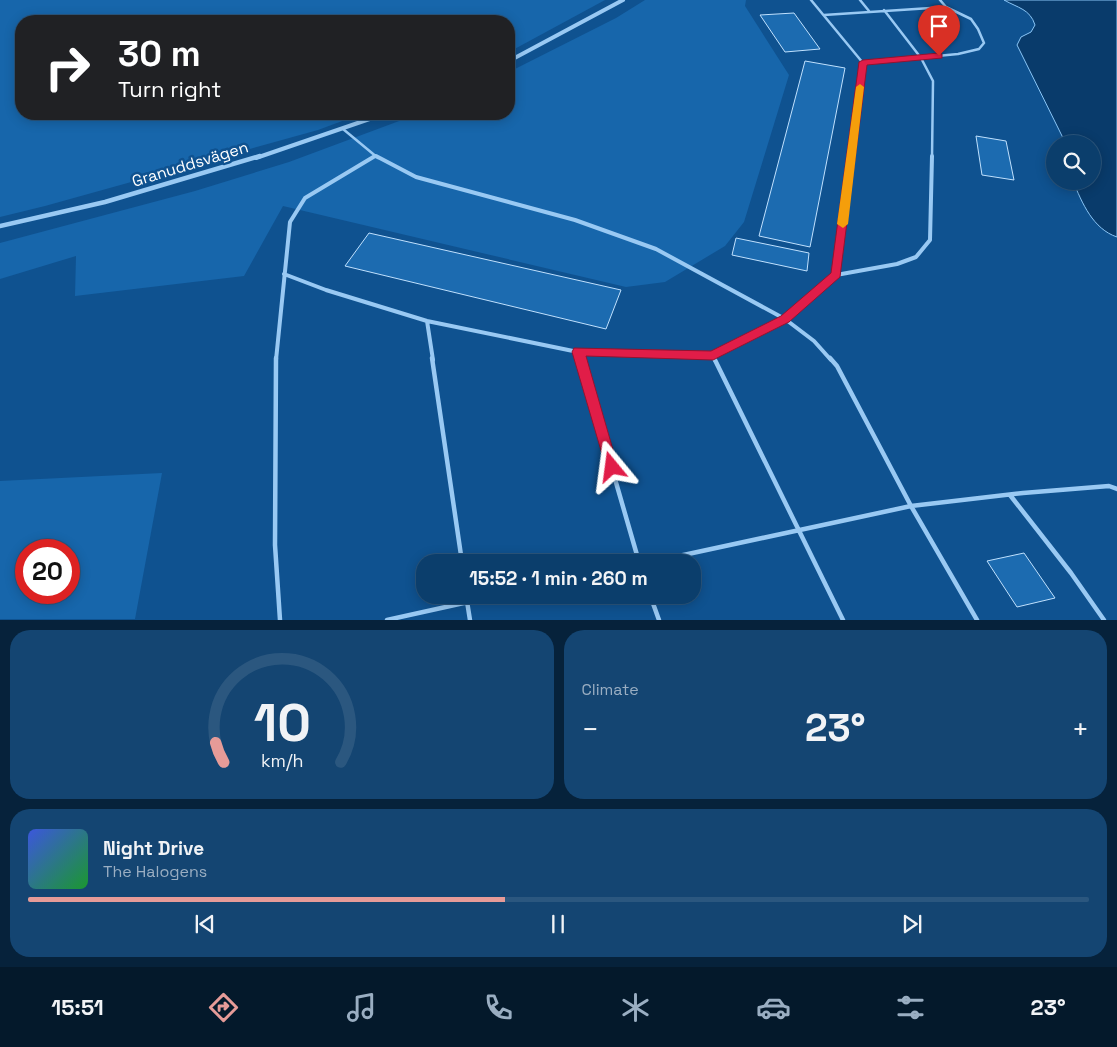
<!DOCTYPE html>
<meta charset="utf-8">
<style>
:root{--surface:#0b3e6c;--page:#144572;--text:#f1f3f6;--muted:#9aaec2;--line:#2b577f;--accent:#e69b98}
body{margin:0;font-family:"Space Grotesk",sans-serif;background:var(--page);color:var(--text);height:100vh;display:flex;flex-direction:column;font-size:19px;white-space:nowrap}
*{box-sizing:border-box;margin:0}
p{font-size:16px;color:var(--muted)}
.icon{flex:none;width:28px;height:28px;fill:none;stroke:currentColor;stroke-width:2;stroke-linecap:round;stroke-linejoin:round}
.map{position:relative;height:620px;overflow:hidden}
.details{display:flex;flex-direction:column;gap:10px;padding:10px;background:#06223b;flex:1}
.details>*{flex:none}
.banner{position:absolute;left:15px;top:15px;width:500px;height:105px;border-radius:20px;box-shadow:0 2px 12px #0003,0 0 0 1px var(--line);background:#202124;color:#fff;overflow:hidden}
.fabs{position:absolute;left:1046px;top:135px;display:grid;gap:10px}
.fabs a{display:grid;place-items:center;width:55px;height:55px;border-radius:50%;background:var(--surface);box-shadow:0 2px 12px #0003,0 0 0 1px var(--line);font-size:25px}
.speed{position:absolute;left:15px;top:539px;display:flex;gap:10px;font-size:25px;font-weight:700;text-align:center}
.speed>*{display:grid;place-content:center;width:65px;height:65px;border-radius:50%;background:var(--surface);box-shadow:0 2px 12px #0003,0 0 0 1px var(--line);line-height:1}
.speed .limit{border:8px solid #d22;background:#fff;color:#111}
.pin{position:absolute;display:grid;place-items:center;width:42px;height:42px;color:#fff;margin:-51px -21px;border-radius:50% 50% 50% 0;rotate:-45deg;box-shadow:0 0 5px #0007}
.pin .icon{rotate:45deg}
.me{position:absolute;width:55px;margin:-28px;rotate:344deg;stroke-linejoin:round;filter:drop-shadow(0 0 4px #0008)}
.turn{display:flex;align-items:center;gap:18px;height:105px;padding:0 20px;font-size:22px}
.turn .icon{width:65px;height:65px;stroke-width:2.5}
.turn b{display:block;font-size:35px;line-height:42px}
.big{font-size:38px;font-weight:800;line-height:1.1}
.details .card{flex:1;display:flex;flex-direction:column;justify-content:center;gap:8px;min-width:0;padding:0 18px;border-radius:20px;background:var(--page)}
.details .dial{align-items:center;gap:0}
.dial svg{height:130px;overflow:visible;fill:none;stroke:var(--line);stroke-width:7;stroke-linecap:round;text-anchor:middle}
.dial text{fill:var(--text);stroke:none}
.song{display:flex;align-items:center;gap:15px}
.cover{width:60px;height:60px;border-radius:8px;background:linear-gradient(135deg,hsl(230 70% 55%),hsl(130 70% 35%))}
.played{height:5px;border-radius:2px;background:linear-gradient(90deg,var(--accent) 45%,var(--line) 45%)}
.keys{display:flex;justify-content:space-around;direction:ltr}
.heat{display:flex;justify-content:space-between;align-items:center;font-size:28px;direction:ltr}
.details .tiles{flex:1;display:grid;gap:10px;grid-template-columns:1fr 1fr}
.card:last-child{grid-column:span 2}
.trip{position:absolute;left:416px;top:554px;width:285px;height:50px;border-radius:20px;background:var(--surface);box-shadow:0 2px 12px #0003,0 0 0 1px var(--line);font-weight:800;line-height:50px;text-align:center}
.dock{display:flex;height:80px;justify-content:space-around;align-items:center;background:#04192b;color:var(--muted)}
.dock .icon{width:35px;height:35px}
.dock .active{color:var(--accent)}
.dock b{font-size:22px;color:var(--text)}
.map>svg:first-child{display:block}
.green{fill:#1766ab;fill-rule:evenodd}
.water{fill:#093b6b;stroke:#8ac6f7}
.building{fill:#1c6bb0;stroke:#c0e1fe}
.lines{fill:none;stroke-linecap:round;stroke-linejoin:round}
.lane-far2{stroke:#99c9f3;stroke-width:2.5}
.lane-far1{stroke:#99c9f3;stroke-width:4}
.lane{stroke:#99c9f3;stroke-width:4.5}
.street-far1{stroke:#99c9f3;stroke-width:4}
.street{stroke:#99c9f3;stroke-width:4.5}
.route{fill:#e11d48;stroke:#92132f}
.slow{fill:#f59e0b}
.labels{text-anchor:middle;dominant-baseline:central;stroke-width:5;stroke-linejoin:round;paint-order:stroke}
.street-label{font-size:16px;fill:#fff;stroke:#0f5290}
</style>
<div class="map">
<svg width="1117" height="620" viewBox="0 0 1117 620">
<rect width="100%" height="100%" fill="#0f5290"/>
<path class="green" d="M0,0H605L509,52V21H21V114H361L318,130L45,206L0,217Z
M645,0H746L745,6L789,75L744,222L725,246L665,282L626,287L283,206L244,276L75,296L76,256L0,279V243L195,191L289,162L418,114H509V72L616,18Z
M162,473L135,619H0V481ZM26,550H69V592H26Z"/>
<path class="water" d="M1004,0H1117V237C1093,229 1082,203 1073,181H1092V144H1066L1017,45L1021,37L1031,32L1035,25C1030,9 1018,8 1004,0Z"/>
<path class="building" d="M794,13L820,49L785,52L760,15Z
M805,61L845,68L810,247L759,236Z
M976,136L1006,141L1014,180L982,175Z
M369,233L621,290L606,329L345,266Z
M736,238L809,253L807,271L732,255Z
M1024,553L1055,598L1017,607L987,561Z"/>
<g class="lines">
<path class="lane-far2" d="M811,0L863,63L851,158
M860,0L869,11
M940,0L946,7
M884,10L921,58L933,81L932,158
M824,15L946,7L971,19L978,29L984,43L979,49L958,54L863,63
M343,129L378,158
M372,158L375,156"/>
<path class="lane-far1" d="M376,156L416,177L575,220L656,249L785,319L814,341L831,360
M284,274L326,290L427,321L578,352L713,356L785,319L836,275L851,156
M836,275L897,264L916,257L930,240L932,156
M427,321L433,360
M578,352L580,360
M713,356L715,360
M276,360L290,222L305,198L375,156"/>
<path class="lane" d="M276,358L275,545L280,620
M432,358L462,562
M580,358L639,562
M714,358L843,620
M830,358L837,366L911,506L977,620
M1010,495L1071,573L1104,620
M651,562L911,506L1023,493L1109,486L1117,489
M466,595L470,620
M650,595L659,620
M387,620L500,595"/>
<path class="street-far1" d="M509,61L623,0
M256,158L384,114"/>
<path class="street" d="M0,226L105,202L260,156"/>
</g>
<path class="route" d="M939,53L942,54V58L867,65L840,277L789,322L713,360L586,356L618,467L616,471L612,472L607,471L572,352L574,348L711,351L781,316L831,273L859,62L863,60Z"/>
<path class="slow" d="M860,84L864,87L848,224L843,228L837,224L856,87Z"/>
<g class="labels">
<g class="street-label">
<text transform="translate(190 164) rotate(-17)">Granuddsvägen</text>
</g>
</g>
</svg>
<div class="fabs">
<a><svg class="icon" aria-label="search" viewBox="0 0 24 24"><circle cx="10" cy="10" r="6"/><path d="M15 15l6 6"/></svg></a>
</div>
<div class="speed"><div class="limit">20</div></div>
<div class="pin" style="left:939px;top:56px;background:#d93025"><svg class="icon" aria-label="arrive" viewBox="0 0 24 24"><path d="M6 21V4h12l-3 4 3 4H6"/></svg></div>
<svg class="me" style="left:612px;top:467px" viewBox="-20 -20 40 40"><path d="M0-17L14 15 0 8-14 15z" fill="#e11d48" stroke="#fff" stroke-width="4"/></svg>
<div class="trip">15:52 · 1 min · 260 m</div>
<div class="banner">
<div class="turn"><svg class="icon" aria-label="right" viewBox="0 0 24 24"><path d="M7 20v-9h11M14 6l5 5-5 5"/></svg><div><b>30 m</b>Turn right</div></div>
</div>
</div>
<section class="details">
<div class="tiles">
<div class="card dial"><svg viewBox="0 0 100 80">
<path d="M14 69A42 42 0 1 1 86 69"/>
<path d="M14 69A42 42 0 0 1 9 57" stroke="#e69b98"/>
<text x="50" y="56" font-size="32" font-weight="700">10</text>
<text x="50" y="72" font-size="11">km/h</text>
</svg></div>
<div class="card"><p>Climate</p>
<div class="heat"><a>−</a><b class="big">23°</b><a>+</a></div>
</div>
<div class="card">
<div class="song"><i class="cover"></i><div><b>Night Drive</b><p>The Halogens</p></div></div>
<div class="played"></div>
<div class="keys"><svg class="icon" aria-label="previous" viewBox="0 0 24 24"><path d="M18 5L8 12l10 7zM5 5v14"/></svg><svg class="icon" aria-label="pause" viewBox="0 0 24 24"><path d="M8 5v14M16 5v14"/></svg><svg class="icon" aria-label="next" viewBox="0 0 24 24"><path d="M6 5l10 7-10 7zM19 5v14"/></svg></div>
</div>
</div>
</section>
<nav class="dock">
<b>15:51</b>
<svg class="icon active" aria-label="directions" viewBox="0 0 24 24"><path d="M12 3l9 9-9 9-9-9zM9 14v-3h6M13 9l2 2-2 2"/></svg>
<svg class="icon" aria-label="music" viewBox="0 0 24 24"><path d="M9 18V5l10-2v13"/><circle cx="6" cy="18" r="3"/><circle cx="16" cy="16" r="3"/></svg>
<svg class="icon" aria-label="phone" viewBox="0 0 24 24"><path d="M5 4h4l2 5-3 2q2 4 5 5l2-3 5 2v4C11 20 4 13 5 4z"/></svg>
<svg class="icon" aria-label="climate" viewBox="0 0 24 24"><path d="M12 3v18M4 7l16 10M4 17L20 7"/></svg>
<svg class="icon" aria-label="car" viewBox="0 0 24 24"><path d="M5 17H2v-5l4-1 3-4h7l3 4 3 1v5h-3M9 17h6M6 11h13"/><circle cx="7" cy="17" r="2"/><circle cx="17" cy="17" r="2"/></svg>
<svg class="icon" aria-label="filters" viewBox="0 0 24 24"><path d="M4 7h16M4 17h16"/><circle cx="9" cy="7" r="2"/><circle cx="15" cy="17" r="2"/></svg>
<b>23°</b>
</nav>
